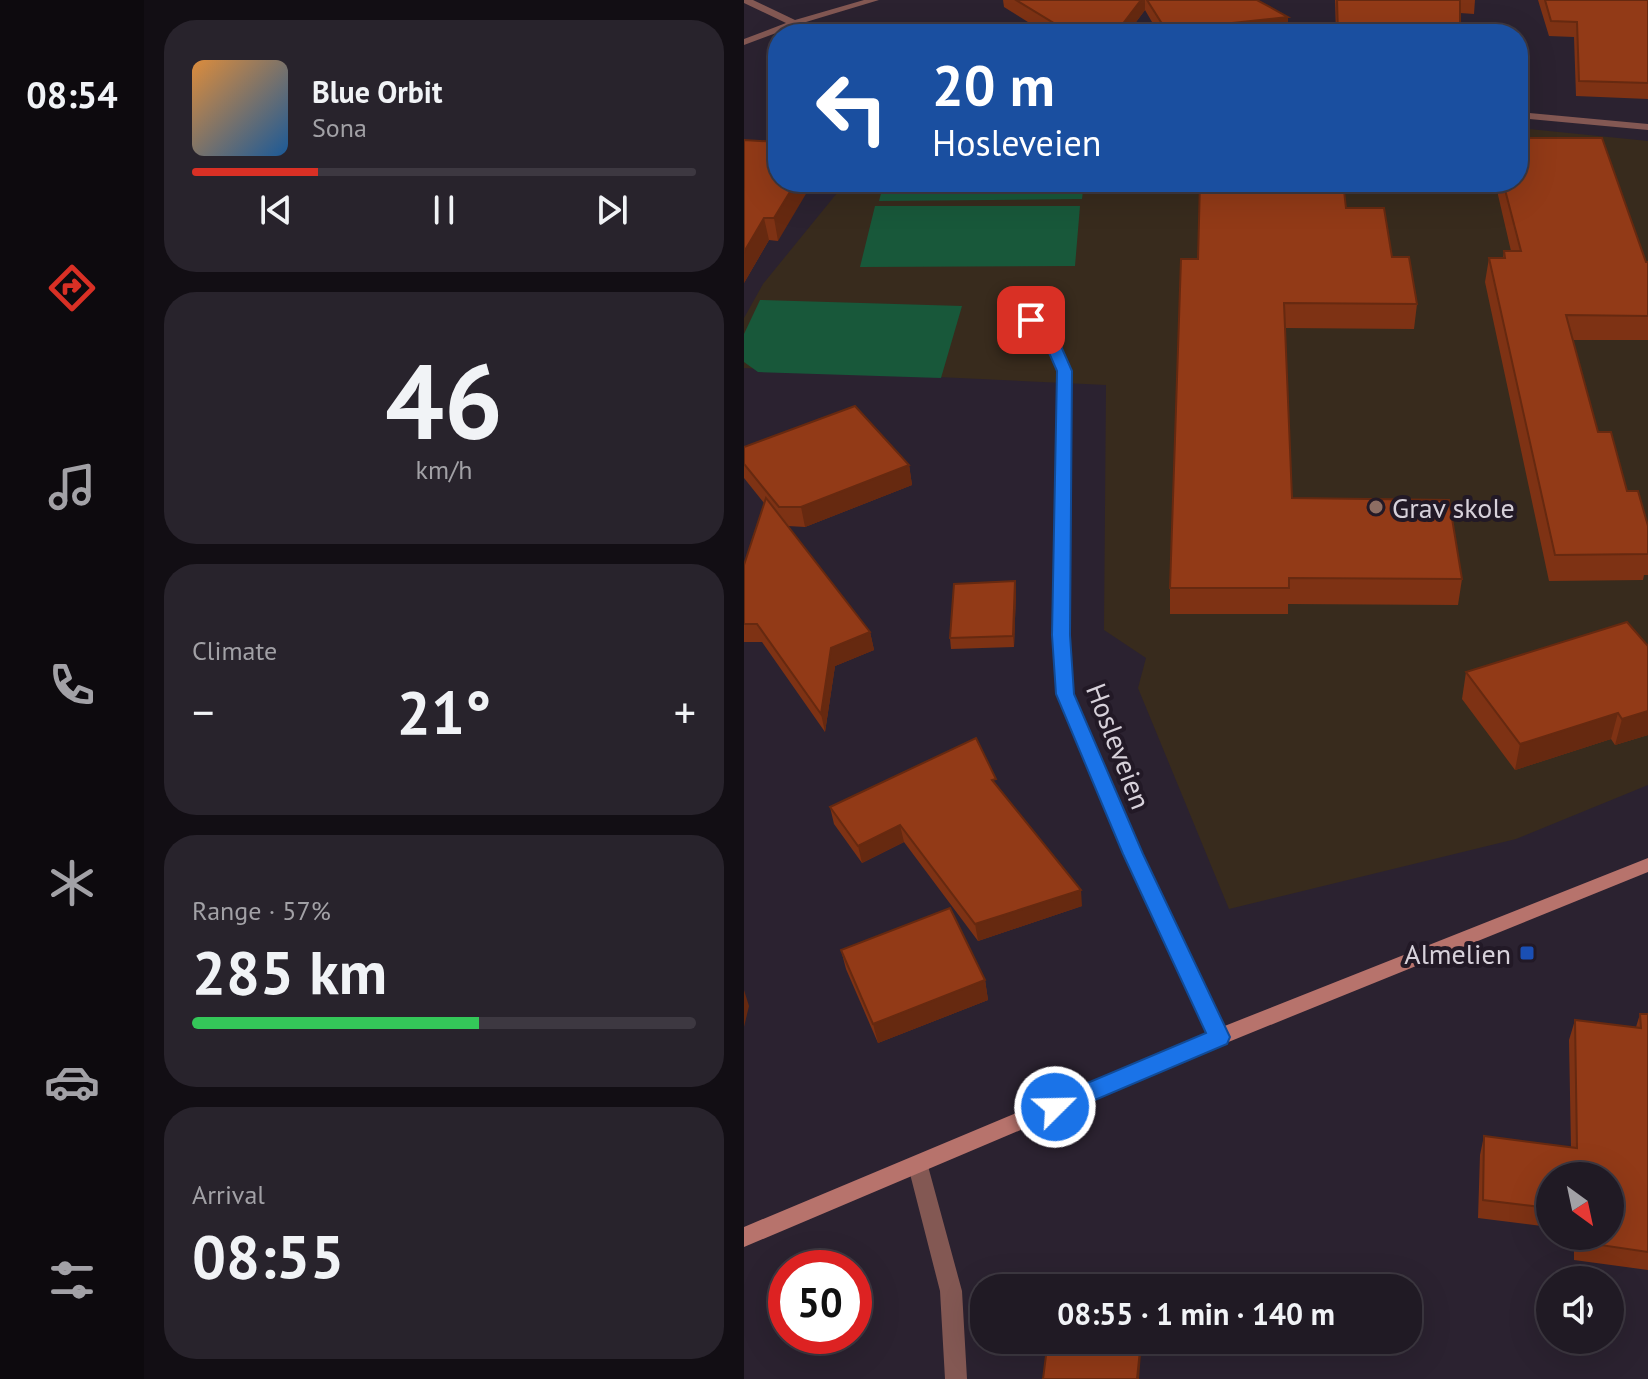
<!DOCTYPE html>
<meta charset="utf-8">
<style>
:root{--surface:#201a24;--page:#28232c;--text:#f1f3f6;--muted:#a2a1a6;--line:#3d3841;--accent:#d93025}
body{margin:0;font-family:"PT Sans",sans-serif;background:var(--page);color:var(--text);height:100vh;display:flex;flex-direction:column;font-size:30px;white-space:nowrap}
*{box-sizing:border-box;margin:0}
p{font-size:26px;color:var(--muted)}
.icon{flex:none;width:44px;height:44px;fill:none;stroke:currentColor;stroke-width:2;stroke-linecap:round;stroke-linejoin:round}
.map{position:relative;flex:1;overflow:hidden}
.panel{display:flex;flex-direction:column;gap:20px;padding:20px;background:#120e14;width:600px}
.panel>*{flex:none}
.guide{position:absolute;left:24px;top:24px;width:760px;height:168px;border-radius:32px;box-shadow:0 8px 32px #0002,0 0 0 2px var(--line);background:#1a4fa0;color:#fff;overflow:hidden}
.needle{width:52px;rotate:147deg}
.tools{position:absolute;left:792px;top:1162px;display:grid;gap:16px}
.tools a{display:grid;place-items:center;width:88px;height:88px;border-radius:50%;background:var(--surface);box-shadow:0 8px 32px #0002,0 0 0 2px var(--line);font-size:40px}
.speed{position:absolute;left:24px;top:1250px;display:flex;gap:16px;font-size:40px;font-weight:700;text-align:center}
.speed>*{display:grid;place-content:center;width:104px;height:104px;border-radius:50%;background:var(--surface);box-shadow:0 8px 32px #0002,0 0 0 2px var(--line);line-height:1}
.speed .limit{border:12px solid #d22;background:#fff;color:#111}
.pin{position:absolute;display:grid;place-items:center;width:68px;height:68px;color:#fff;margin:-34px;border-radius:16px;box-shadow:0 4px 12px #0006}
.me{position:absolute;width:88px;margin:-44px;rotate:67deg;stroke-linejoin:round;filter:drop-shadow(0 0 6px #0008)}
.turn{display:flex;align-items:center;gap:28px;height:168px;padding:0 32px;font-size:36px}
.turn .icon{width:104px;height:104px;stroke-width:2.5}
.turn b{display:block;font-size:56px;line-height:68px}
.big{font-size:60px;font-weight:700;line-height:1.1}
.panel .tile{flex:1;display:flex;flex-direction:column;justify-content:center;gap:12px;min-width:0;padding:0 28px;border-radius:32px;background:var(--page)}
.panel .dial{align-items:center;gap:0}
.dial b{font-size:104px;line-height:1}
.song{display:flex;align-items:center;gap:24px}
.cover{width:96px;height:96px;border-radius:12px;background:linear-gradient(135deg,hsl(30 70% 55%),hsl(210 70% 35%))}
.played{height:8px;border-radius:4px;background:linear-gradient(90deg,var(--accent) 25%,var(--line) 25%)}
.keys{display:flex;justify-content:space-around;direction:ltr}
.heat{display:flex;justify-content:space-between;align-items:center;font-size:44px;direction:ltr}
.charge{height:12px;border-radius:6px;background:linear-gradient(90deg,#34c759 57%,var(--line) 0)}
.trip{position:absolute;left:226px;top:1274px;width:452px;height:80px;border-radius:32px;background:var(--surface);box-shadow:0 8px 32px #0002,0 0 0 2px var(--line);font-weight:700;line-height:80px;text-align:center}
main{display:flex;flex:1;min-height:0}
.tabs{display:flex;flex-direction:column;width:144px;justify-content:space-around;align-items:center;background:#0d0a0e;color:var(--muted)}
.tabs .icon{width:56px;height:56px}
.tabs .active{color:var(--accent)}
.tabs b{font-size:36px;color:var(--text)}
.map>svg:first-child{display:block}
.commercial{fill:#382b1d}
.green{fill:#18583a}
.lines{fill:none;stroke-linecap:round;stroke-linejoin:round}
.street{fill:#835853;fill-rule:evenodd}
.secondary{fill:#b7736c;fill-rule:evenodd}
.wall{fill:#7e3214}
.shaded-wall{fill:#662910}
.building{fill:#923a17;stroke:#662910;stroke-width:2}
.route{fill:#1a73e8;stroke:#114b97;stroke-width:2}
.education-dot{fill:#8d6e63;stroke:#221926;stroke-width:3}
.transit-dot{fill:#1a4fb4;stroke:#221926;stroke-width:3}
.labels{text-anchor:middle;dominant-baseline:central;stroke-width:8;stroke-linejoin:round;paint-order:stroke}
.poi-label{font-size:28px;fill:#d7d1da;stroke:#221926;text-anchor:start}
.street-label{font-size:28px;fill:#d7d1da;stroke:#221926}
</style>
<main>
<nav class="tabs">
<b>08:54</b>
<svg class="icon active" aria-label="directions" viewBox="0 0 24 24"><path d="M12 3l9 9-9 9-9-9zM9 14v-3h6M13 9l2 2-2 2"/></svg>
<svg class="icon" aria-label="music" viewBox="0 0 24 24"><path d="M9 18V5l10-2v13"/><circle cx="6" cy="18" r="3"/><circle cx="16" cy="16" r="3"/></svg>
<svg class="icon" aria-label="phone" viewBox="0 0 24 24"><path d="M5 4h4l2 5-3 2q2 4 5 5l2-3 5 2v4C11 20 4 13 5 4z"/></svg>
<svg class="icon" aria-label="climate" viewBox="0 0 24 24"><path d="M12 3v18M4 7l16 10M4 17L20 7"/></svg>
<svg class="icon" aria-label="car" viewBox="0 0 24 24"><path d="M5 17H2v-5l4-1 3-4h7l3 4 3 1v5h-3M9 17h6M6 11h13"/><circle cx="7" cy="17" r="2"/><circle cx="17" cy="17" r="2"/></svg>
<svg class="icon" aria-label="filters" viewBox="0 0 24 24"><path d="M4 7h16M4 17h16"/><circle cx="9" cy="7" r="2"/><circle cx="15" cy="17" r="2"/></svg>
</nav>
<section class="panel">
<div class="tile">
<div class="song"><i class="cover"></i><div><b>Blue Orbit</b><p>Sona</p></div></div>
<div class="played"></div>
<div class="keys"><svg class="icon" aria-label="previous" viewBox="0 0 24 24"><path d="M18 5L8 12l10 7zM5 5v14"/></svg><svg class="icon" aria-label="pause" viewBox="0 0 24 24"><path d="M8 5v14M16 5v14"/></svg><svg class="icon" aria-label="next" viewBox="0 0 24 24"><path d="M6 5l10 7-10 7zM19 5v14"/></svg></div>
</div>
<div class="tile dial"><b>46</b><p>km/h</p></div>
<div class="tile"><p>Climate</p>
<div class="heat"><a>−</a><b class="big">21°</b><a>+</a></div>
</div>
<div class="tile"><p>Range · 57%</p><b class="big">285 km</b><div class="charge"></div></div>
<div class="tile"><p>Arrival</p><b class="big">08:55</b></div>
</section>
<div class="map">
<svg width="904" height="1379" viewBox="0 0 904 1379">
<rect width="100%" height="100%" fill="#2b2230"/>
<path class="commercial" d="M774,128L904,141V785L772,839L485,909L394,688L402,658L360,630L362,385L0,368V318L19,284L102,182H774Z"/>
<path class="green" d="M140,182H340L338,199L135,201Z
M131,206H336L331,266L116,267Z
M16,300L218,306L197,378L14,372L0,362V334Z"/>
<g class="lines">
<path class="street" d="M0,0H9L51,20L120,0H135L62,22L116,34H95L51,26L0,45V39L42,23L0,3Z
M774,112L904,124V130L774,118Z
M287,316L291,317L316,346L327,371L325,635L329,694L398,854L485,1037L482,1043L475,1045L468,1043L380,854L313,694L309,635L315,371L304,347L281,320Z
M174,1157L181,1159L184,1166L218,1291L223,1379H201L196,1291L164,1166L167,1159Z"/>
<path class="secondary" d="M904,858V872L482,1043L0,1247V1227L468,1031Z"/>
</g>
<path class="wall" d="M259,0H513L544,17L543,32L526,34H415L401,10L383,34H303L260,7Z
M591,0H731L730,14L716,13V34H592Z
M794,0H904V99L832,96L830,37L805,36Z
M34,142V241L25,240L0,283Z
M751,182H774L902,262H904V340H829L854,432L883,491L904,526V575H900L899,580L805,581L741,282L745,258H759L760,251H767Z
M602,208L648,257L673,304L670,329L541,328L548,498L718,579L714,605L544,604V614H426V588L454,259Z
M0,447L165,465L168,485L61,527L44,526L126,632L130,650L91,666L81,732L18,642H0V565L20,503L0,478Z
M271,581L272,592L270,647L207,649L206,638Z
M904,646V735L871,745L867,739L771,770L718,699L722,672Z
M253,786L338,906L234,941L160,842L118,863L90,824L86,807Z
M97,950L241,980L244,1000L134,1043L102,969Z
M896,1014H904V1270L830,1260V1236H866L806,1176V1227L734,1218L736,1155L740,1136L827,1148L825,1040L831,1020L892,1027Z"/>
<path class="shaded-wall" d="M397,0H401V10L383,34H371Z
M544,17L543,32L526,34H422V30Z
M52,182H69L34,241L30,218Z
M20,218L25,240L0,283V252Z
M165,465L168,485L61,527L57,507Z
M271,581L272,592L270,647L269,636Z
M126,632L130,650L91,666L81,732L77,714L87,648Z
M904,711V735L871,745L878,719Z
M874,713L867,739L771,770L776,744Z
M156,825L160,842L118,863L114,846Z
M337,890L338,906L234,941L231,924Z
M241,980L244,1000L134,1043L129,1024Z
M0,990L5,1006L0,1027Z
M397,1340H398L395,1379H393Z"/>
<path class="building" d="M272,0H397L371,34H345L323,31Z
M403,0H513L544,17L422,30Z
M593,0H716V34H594Z
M801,0H904V83L835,81L833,22L807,21Z
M774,138H858L902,262H904V316L822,315L854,432H867L883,491H894L904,526V554L811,555L745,258H761L760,251H777L759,182H774Z
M0,140L34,142V182H52L30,218H20L0,252Z
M456,182H599L602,208H640L648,257H665L673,304L540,303L548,498L705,500L718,579L545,578V588H426L437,259H454Z
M111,406L165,465L57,507H35L0,464V447Z
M22,498L126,632L87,648L77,714L13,624H0V565Z
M271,581L269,636L206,638L210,584Z
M883,622L904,646V711L878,719L874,713L776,744L722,672Z
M232,738L252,779L248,780L337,890L231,924L156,825L114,846L86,807Z
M206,908L241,980L129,1024L97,950Z
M896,1014H904V1252L836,1242V1236H866V1176H806V1208L739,1200L740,1136L833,1148L831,1020L897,1028Z
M304,1340H397L393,1379H299Z"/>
<path class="route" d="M287,315L292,317L317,346L328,371L326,635L330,694L399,854L486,1037L483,1044L311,1117L303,1114L299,1107L303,1100L462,1033L379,854L312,694L308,635L313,371L303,348L280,320Z"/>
<circle class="education-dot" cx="632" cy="507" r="8"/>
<rect class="transit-dot" x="775" y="945" width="16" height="16" rx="4"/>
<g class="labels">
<g class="poi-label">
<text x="648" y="507">Grav skole</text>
<text x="767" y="953" text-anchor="end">Almelien</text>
</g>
<g class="street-label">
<text transform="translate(375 746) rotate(69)">Hosleveien</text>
</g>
</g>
</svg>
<div class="tools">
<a><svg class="needle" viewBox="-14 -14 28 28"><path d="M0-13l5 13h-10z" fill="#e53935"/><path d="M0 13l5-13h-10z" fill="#a2a1a6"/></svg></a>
<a><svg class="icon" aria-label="sound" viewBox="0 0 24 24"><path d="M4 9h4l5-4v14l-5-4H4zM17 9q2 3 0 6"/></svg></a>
</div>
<div class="speed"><div class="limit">50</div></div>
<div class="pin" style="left:287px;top:320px;background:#d93025"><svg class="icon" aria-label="arrive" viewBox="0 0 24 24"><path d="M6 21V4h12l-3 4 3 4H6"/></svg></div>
<svg class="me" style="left:311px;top:1107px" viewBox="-20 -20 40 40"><circle r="17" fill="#1a73e8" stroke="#fff" stroke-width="3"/><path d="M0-11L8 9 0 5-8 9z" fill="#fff"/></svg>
<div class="trip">08:55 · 1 min · 140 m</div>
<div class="guide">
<div class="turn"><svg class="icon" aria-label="left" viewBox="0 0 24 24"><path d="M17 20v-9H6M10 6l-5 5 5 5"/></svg><div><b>20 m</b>Hosleveien</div></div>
</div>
</div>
</main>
